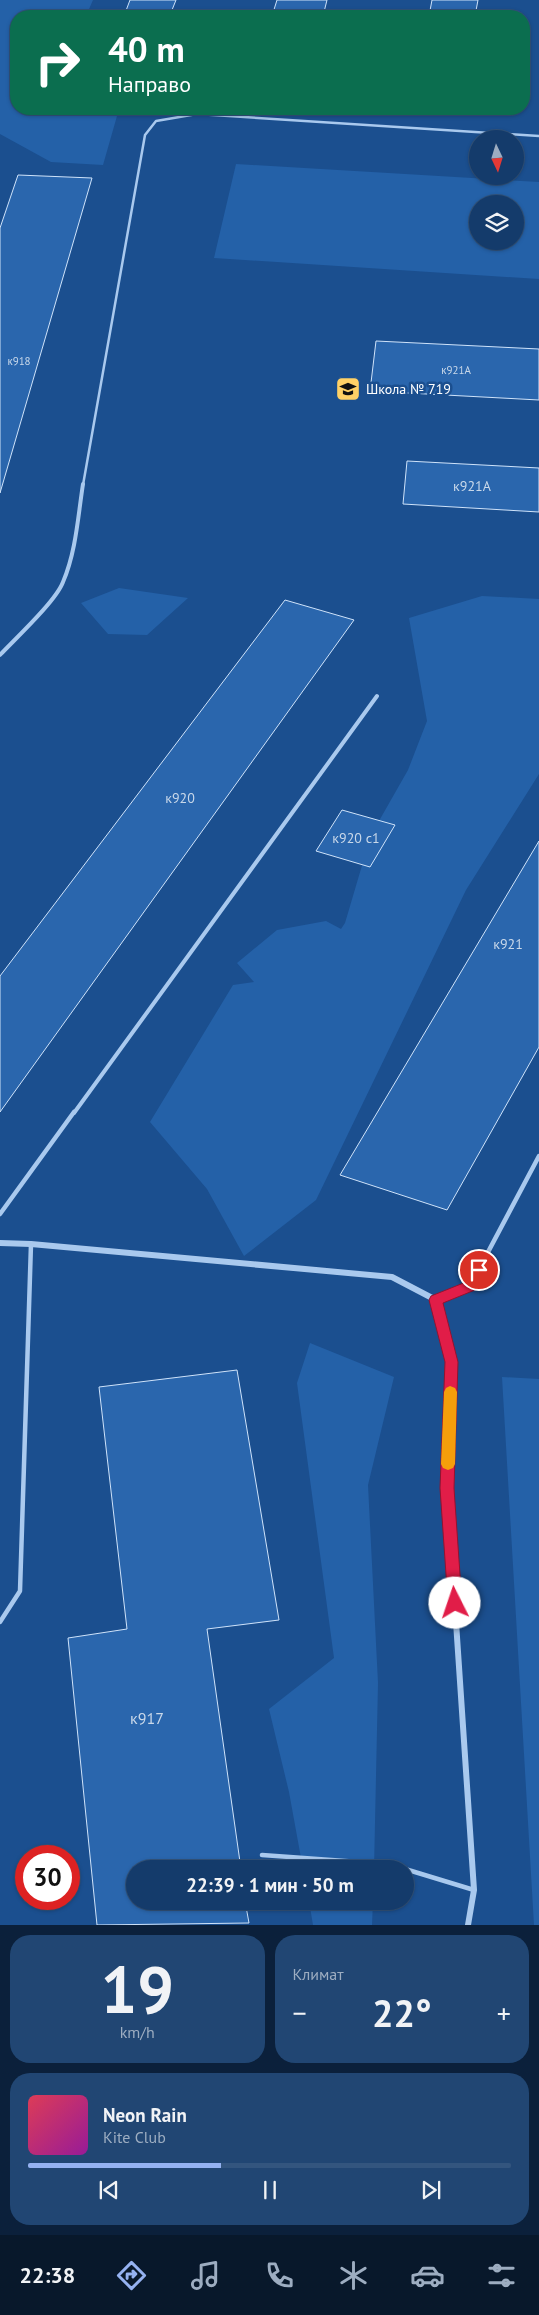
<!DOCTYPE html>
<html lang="ru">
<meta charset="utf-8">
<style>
:root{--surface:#143b6b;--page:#214673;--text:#f1f3f6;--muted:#9dadc1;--line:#33557e;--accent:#95b2f1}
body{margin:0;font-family:"PT Sans",sans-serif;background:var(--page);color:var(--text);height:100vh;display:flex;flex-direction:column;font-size:19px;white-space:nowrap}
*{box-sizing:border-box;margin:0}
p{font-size:16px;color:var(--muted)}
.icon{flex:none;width:28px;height:28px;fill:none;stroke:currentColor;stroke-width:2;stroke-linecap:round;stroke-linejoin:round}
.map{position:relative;height:1925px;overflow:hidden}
.side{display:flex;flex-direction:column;gap:10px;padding:10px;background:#0b203b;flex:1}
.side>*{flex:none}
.hud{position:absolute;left:10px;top:10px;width:520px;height:105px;border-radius:20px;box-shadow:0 1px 4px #0004,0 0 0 1px var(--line);background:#0b6e4f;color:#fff;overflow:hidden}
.needle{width:32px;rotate:176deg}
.buttons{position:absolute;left:469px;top:130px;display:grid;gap:10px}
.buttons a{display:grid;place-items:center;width:55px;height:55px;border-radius:50%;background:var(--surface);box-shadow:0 1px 4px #0004,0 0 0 1px var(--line);font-size:25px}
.speed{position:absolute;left:15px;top:1845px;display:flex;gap:10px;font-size:25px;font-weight:700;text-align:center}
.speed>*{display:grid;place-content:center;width:65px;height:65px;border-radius:50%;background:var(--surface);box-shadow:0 1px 4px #0004,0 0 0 1px var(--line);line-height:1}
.speed .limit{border:8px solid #d22;background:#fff;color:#111}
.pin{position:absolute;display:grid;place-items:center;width:42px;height:42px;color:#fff;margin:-21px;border:2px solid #fff;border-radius:50%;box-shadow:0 1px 5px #0007}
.me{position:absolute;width:55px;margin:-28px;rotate:356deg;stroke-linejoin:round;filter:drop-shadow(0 0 4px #0008)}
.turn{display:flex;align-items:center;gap:18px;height:105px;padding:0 15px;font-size:22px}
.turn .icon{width:65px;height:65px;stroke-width:2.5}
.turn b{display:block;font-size:35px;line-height:42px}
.big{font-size:38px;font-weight:700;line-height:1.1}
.side .tile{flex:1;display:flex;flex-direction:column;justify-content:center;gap:8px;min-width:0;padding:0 18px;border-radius:20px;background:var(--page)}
.side .dial{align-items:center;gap:0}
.dial b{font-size:65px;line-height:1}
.song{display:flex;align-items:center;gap:15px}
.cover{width:60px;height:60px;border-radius:8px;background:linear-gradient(135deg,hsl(350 70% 55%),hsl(300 70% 35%))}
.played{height:5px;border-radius:2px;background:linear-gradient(90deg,var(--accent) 40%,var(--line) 40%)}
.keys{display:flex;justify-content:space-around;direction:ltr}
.heat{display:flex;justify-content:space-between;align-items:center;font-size:28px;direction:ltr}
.side .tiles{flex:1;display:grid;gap:10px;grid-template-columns:1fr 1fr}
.tile:last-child{grid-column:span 2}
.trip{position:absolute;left:126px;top:1860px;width:288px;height:50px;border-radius:25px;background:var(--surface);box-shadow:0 1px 4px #0004,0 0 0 1px var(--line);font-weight:700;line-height:50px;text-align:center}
.menu{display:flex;height:80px;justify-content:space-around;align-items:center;background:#08182b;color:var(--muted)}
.menu .icon{width:35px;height:35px}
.menu .active{color:var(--accent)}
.menu b{font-size:22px;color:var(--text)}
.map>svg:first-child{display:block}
.green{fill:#2461a8;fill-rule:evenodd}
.building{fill:#2a66ad;stroke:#cfe3fa}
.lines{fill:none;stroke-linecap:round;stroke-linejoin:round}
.service-far2{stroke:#a9c9ee;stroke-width:2.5}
.service-far1{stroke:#a9c9ee;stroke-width:4}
.service{stroke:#a9c9ee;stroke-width:4.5}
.minor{stroke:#a9c9ee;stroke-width:6}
.route{fill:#e11d48;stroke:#92132f}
.slow{fill:#f59e0b}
.labels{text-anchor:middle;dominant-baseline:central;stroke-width:5;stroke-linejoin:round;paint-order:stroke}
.far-number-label{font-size:11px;fill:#cad9ea}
.far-poi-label{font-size:14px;fill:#fff;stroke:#1b4f8f;text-anchor:start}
.number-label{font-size:14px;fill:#cad9ea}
.near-number-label{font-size:16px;fill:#cad9ea}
</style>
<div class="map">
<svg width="539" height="1925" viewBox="0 0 539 1925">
<rect width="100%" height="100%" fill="#1b4f8f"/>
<path class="green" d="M0,0H93L86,16H16V109H126L117,116L103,165L51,162L0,134Z
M236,164L539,182V279L214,258ZM478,204H515V241H478Z
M119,588L188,598L147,635L108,634L81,603Z
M482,596L539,599V774L466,890L316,1200L244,1256L207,1189L150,1122L233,985L254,982L237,963L277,930L326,921L341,929L345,923L371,835L408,770L427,721L409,618Z
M310,1343L394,1377L368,1485L378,1683L374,1869H303L289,1792L269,1709L334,1658L297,1383Z
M502,1377L539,1379V1925H534Z
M309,1901H373L372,1925H313Z"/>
<path class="building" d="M130,0H176L170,15L192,16H124Z
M277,0H327L323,16H272Z
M432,0H478L475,16H429Z
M18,175L92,178L0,493V228Z
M376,341L539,349V400L370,391Z
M407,461L539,468V512L403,504Z
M285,600L354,620L0,1112V976Z
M342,810L395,825L370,867L316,851Z
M539,841V1047L447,1210L340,1175Z
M237,1370L279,1620L207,1629L241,1869H135V1901H245L249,1923L97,1925L68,1638L127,1629L99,1387Z"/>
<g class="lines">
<path class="service-far2" d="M83,485L145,135L156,121L197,114L539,136"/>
<path class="service-far1" d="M0,655C15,639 56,601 63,582C76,552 78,516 83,484
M74,1113L377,696"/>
<path class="service" d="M0,1214L74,1112
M436,1300L470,1286L539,1156
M0,1622L20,1591L31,1244
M262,1855L387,1864L403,1869
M405,1869L474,1890"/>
<path class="minor" d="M0,1243L31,1244L392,1277L436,1300L451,1362L447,1488L474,1890L468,1925"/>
</g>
<path class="route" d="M479,1265L483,1266L485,1270L475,1290L443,1303L458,1362L454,1488L462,1603L460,1607L455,1609L450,1607L448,1603L440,1488L445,1362L429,1300L431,1296L466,1282L475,1266Z"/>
<path class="slow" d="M450,1386L455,1388L457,1392L455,1464L453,1468L448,1470L443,1468L441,1464L444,1392L446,1388Z"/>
<defs>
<symbol id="school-square" viewBox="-11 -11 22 22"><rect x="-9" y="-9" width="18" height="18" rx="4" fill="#ffd166" stroke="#1b4f8f"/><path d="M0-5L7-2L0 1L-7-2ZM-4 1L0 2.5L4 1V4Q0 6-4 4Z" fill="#111"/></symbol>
</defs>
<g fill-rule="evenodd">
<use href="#school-square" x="334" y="375" width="28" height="28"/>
</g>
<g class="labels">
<g class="far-number-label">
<text x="19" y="361">к918</text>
<text x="456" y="370">к921А</text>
</g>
<g class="far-poi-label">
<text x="366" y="389">Школа № 719</text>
</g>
<g class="number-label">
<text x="472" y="486">к921А</text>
<text x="180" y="798">к920</text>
<text x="356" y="838">к920 с1</text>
<text x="508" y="944">к921</text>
</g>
<g class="near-number-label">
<text x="147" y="1718">к917</text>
</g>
</g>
</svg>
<div class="buttons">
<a><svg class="needle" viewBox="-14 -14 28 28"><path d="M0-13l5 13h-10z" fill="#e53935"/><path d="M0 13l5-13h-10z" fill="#9dadc1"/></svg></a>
<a><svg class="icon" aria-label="layers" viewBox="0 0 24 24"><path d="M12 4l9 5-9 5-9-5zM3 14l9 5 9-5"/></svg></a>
</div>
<div class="speed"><div class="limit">30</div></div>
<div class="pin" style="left:479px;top:1270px;background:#d93025"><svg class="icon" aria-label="arrive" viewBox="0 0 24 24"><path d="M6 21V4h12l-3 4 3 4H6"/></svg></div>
<svg class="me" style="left:455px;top:1603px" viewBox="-20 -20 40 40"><circle r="19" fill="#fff"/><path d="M0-13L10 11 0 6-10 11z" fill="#e11d48"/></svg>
<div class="trip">22:39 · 1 мин · 50 m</div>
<div class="hud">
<div class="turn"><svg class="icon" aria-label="right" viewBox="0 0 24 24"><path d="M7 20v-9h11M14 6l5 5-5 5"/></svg><div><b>40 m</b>Направо</div></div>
</div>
</div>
<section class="side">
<div class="tiles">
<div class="tile dial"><b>19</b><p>km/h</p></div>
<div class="tile"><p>Климат</p>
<div class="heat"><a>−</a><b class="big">22°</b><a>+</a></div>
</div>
<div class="tile">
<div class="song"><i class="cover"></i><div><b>Neon Rain</b><p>Kite Club</p></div></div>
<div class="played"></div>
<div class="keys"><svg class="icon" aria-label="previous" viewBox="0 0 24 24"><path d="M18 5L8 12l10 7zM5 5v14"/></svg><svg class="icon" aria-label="pause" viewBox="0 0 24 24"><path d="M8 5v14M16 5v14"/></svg><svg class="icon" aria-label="next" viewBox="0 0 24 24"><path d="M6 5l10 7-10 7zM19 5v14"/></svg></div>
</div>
</div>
</section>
<nav class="menu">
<b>22:38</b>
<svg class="icon active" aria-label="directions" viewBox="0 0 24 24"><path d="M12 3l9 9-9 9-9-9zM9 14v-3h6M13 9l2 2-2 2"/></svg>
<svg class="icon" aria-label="music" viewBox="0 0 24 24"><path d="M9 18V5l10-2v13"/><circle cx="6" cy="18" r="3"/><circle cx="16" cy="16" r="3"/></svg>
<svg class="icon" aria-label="phone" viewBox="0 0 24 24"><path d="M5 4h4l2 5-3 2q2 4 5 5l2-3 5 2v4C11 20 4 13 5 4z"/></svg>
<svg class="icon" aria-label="climate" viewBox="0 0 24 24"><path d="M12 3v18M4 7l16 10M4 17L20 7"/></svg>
<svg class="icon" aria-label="car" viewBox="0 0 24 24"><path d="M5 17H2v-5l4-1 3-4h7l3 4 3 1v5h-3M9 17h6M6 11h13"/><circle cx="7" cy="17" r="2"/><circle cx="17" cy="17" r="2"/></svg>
<svg class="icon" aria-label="filters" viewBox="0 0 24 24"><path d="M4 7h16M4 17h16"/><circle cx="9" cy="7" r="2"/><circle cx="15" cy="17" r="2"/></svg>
</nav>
